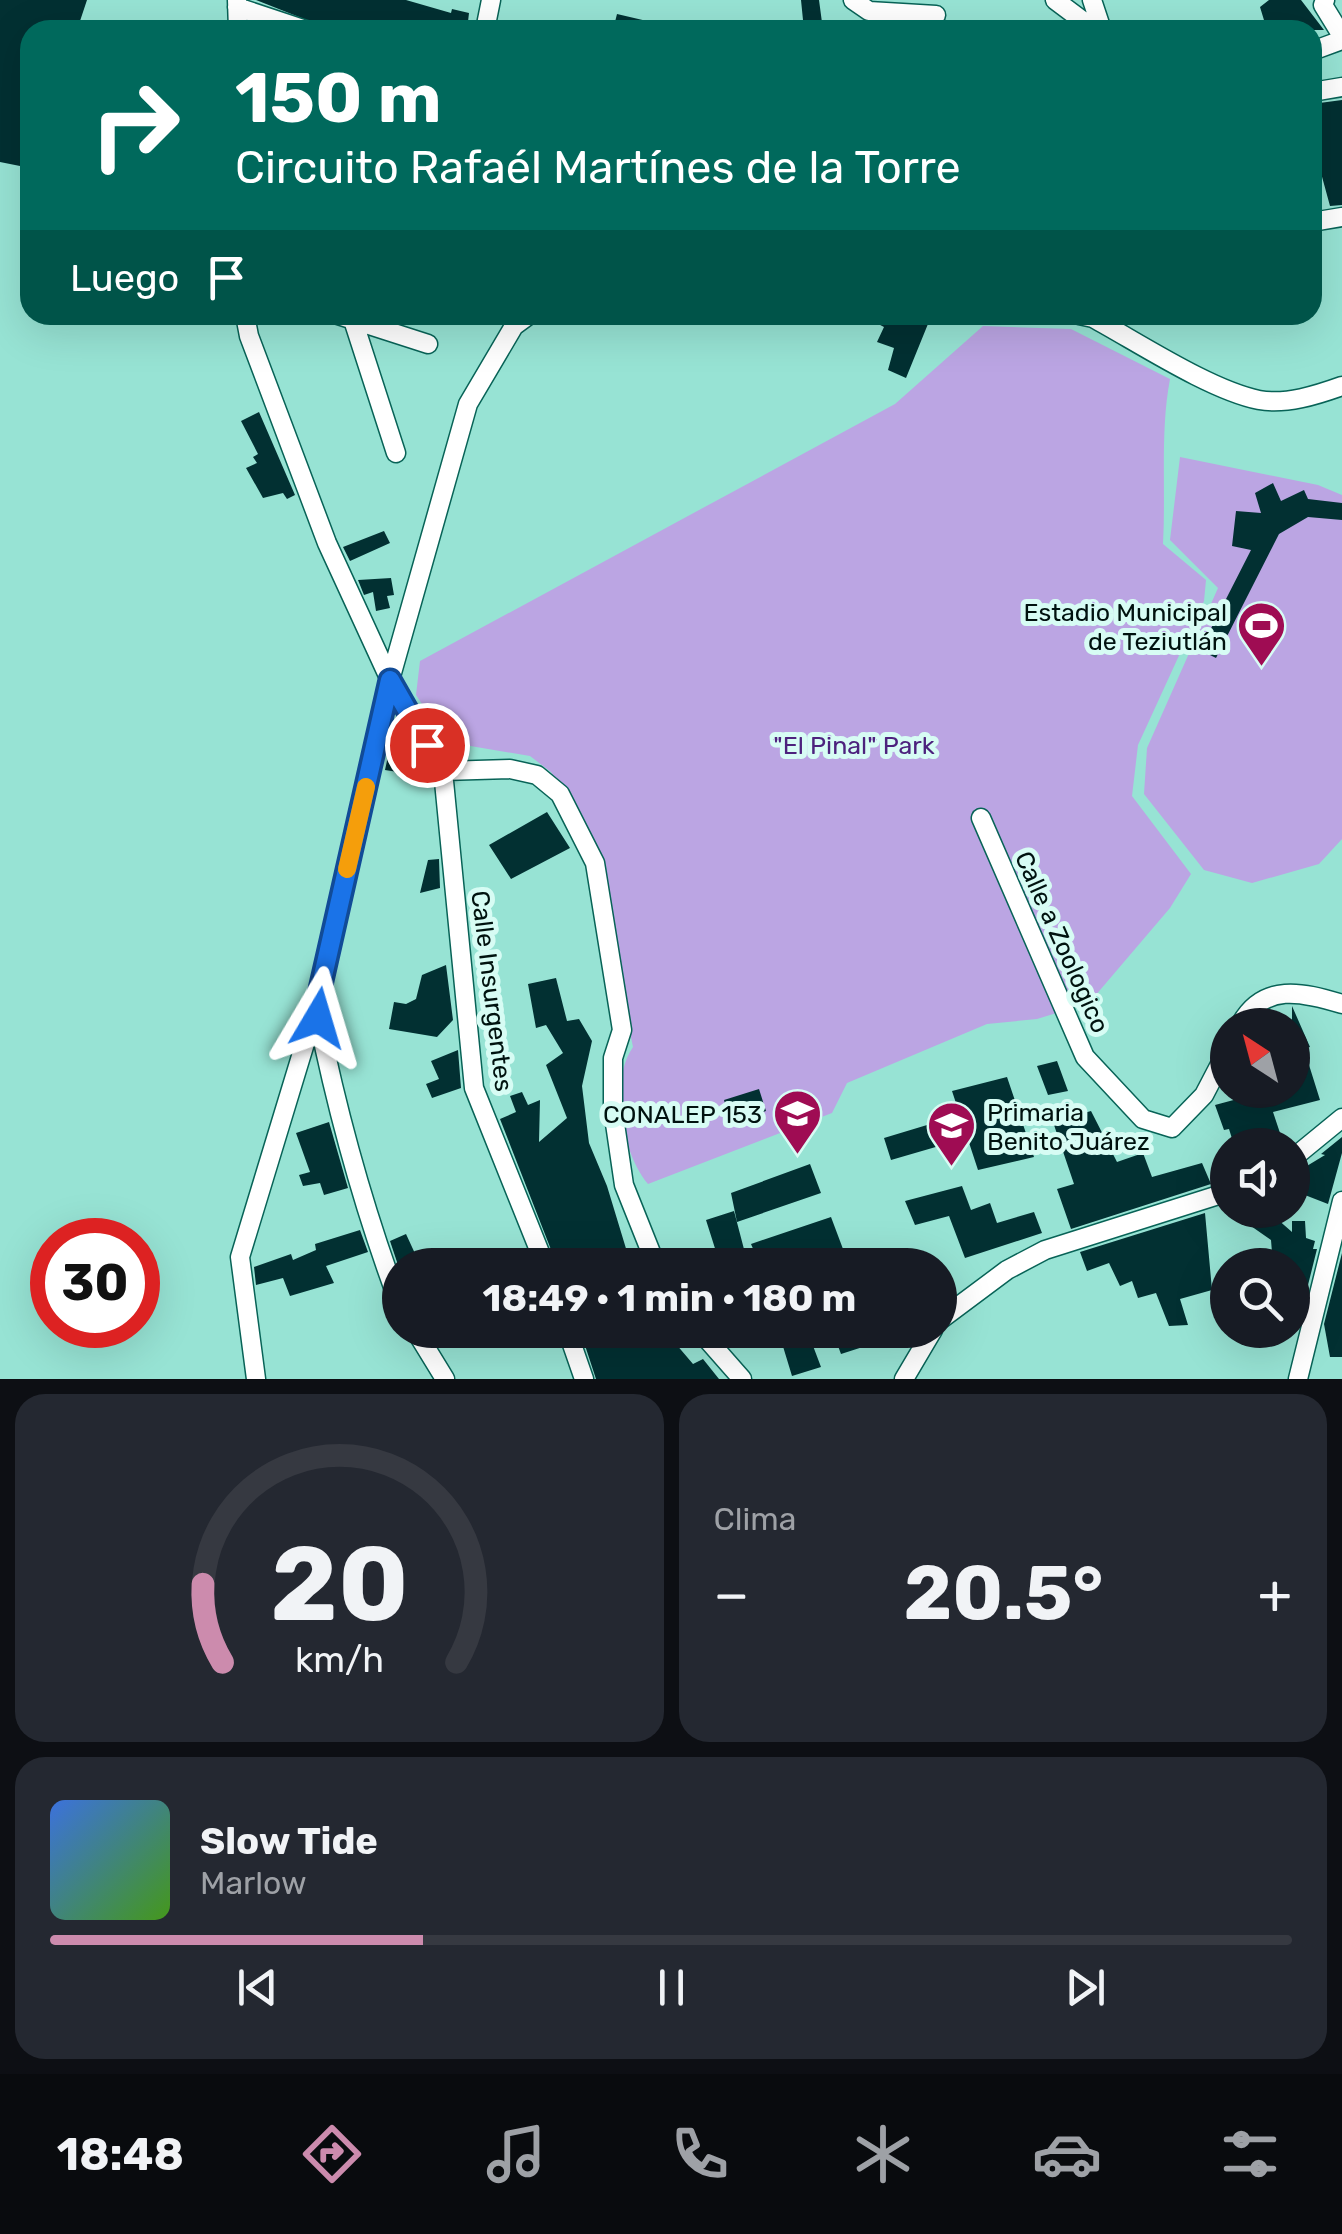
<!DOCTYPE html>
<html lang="es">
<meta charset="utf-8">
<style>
:root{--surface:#171b24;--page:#242831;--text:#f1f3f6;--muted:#9ea1a6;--line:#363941;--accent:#cc8bad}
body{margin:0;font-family:Rubik,sans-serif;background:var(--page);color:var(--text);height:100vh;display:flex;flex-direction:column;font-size:38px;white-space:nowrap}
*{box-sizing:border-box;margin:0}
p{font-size:32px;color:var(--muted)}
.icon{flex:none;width:55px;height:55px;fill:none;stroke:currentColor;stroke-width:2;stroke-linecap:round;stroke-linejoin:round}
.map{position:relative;height:1379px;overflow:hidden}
.side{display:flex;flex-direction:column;gap:15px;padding:15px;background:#0d0f14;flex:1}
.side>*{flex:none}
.banner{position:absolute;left:20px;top:20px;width:1302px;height:305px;border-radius:30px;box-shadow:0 10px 40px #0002;background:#00695c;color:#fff;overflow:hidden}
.needle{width:65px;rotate:324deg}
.fabs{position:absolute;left:1210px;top:1008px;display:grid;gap:20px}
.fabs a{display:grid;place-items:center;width:100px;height:100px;border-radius:50%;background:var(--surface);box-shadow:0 10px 40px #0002;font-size:50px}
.speed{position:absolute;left:30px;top:1218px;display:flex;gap:20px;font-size:50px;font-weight:700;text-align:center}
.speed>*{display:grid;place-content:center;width:130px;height:130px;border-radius:50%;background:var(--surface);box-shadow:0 10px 40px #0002;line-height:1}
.speed .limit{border:15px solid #d22;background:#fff;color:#111}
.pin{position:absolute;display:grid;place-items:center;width:85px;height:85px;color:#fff;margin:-42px;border:5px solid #fff;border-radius:50%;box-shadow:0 2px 10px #0007}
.me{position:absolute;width:110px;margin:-55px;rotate:7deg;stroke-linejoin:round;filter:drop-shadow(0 0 8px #0008)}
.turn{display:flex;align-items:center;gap:35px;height:210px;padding:0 50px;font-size:45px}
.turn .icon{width:130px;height:130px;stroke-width:2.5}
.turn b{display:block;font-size:70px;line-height:85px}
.then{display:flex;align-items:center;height:95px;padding:0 50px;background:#0003;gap:20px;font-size:38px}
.big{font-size:75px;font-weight:700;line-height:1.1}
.side .tile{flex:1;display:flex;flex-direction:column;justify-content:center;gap:15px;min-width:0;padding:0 35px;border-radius:30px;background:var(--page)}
.side .dial{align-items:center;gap:0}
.dial svg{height:260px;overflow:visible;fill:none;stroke:var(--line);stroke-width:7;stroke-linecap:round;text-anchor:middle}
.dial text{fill:var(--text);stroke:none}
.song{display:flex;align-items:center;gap:30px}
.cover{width:120px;height:120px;border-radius:15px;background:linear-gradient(135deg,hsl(220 70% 55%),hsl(100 70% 35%))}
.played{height:10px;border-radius:5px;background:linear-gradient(90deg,var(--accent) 30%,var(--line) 30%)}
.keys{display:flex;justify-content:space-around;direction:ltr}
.heat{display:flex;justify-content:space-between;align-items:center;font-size:55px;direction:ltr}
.side .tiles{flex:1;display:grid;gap:15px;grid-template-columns:1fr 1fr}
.tile:last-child{grid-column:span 2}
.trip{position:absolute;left:382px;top:1248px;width:575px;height:100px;border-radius:50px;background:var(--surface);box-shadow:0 10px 40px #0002;font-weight:700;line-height:100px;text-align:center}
.tab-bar{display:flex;height:160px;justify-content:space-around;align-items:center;background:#090b0e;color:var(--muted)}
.tab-bar .icon{width:70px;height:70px}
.tab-bar .selected{color:var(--accent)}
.tab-bar b{font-size:45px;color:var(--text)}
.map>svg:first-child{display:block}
.green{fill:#bba5e3}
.building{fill:#023032}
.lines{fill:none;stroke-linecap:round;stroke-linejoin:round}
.minor-casing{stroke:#086357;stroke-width:21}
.minor{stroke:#fff;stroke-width:18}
.route-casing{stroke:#114b97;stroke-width:25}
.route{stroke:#1a73e8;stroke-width:18}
.slow{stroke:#f59e0b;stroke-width:18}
.labels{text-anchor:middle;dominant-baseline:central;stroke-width:10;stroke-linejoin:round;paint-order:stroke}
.poi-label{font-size:25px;fill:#00120f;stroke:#d7fcf4;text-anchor:end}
.park-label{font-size:25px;fill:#4c227d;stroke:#d7fcf4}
.street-label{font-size:25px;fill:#00120f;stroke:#d7fcf4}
</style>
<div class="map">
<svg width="1342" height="1379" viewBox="0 0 1342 1379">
<rect width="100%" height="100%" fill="#97e3d4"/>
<path class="green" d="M983,326L1071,329L1170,379C1160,431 1166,490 1163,544L1206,580L1204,601L1138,745L1132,796L1191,874L1170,908L1089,1003L1037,1019L987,1024L847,1083L832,1113L648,1184C622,1154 609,1081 633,1047L591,841L551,772L530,756L447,742L416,695L420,661L895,404Z
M1180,457L1318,485L1342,495V839L1319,864L1252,883L1204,870L1144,794L1147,748L1218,588L1170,540Z"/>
<path class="building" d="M0,0H87L77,30H30V168L0,162Z
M256,0H406L451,13L452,9L469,13L467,30H332Z
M801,0H819L823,30H804Z
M1269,0H1301L1324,30H1267L1260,7Z
M617,14L664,25L663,30H613Z
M1342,100V205L1330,206L1318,162L1312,163V104Z
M861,315H919L930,319L906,378L888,370L894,348L877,342L884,327Z
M259,412L295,495L287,499L283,493L263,498L246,468L257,463L253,457L258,454L241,421Z
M1273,483L1281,501L1304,490L1308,499L1342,503V520L1308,517L1279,534L1216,658L1200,650L1251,550L1232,546L1236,511L1261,513L1255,493Z
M384,531L390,543L350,561L343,547Z
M391,578L394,595L387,596L390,608L376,611L373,592L364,595L358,580Z
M394,729L404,730L424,763L423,776L385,770Z
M547,812L570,848L511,879L489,845Z
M439,859L440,888L420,893L428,860Z
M446,965L453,1020L437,1037L389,1029L394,1002L406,1004L416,999L422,975Z
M556,978L567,1021L579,1019L592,1041L582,1086L589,1143L607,1186L631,1265H557L500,1119L516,1112L510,1096L522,1092L528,1105L540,1100L539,1142L567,1118L546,1065L563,1053L546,1025L536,1028L528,984Z
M1292,1006L1310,1047L1304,1049L1320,1100L1273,1112L1284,1145H1234L1229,1129L1224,1130L1215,1105L1256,1094L1255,1090H1292Z
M458,1050L461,1088L432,1098L426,1084L439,1079L431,1061Z
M1057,1061L1068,1091L1048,1095L1037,1066Z
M1007,1077L1034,1157L978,1170L952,1091Z
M759,1089L766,1111L730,1122L724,1100Z
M1091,1111L1117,1162L1143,1153L1152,1177L1202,1163L1211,1184L1071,1229L1057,1189L1074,1184L1053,1122Z
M329,1122L348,1188L324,1195L320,1183L303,1186L299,1175L310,1172L296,1133Z
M937,1122L946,1144L891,1160L884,1138Z
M1342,1137V1153L1328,1204L1292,1190V1175L1325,1155L1321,1154Z
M810,1164L821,1193L737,1222L731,1193Z
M962,1186L971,1210L990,1203L997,1223L1034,1212L1042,1233L965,1258L949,1216L915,1225L905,1201Z
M1228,1210H1267L1292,1232V1221H1305L1306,1238L1315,1241L1313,1249H1317L1308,1285H1292V1265H1273L1271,1240Z
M734,1211L745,1253L719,1261L706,1220Z
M1205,1213L1212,1290L1180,1299L1188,1325L1169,1326L1156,1293L1138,1298L1132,1281L1120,1286L1109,1263L1087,1271L1080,1252Z
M831,1217L849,1265H760L751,1244Z
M360,1230L368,1252L326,1266L334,1283L290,1296L283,1278L256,1285L254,1267L291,1254L293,1260L316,1250L315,1244Z
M406,1234L418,1260L451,1248L460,1262L398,1265L390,1241Z
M1342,1253V1357H1330L1324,1324Z
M580,1330H664L693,1364L703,1359L719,1379H596Z
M778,1330H807L821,1367L792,1376Z
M832,1330H864L869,1345L841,1354Z"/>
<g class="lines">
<defs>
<path id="minor" d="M237,0L238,30
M853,0L869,11L936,15
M1055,0L1095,30
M1092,0L1102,30
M1325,0L1323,5L1342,36
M237,7L306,30
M485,30L491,0
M929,30L935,29
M1312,51L1342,40
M1312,92L1342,87
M1312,222L1342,217
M245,315L249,336L327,543L390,680L443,771L510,769L537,775L560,794L595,863L622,1030L613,1058V1110L624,1185L656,1265
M338,315L428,344
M1079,315L1093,318C1139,343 1210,390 1259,400C1286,405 1317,395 1342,386
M353,320L396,453
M443,771L474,1088L545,1265
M981,818L1085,1057L1143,1119L1172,1128L1204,1095L1228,1049
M317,1012C337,1112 364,1210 400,1306
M1240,1025C1263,982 1303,992 1342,1004
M1292,1159L1342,1118
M940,1320L1007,1270L1045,1250L1228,1192
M415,1330L445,1379
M567,1330L584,1379
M699,1330L742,1379
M256,1379L240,1257L316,1007L390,680L468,404L514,326L529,315
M904,1379L933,1330
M1298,1379L1342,1201"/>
</defs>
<use href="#minor" class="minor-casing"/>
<use href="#minor" class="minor"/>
</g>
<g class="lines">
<defs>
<path id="route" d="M318,1018L316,1007L390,680L427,745"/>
</defs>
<use href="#route" class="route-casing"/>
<use href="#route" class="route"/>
<path class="slow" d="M347,869L366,787"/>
</g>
<defs>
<symbol id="stadium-pin" viewBox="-11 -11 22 30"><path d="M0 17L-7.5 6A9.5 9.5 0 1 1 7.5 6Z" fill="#9f0c53" stroke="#d7fcf4"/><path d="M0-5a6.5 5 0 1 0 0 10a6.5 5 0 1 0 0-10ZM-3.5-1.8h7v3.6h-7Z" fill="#fff"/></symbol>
<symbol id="school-pin" viewBox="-11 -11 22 30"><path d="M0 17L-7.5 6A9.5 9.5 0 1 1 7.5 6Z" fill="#9f0c53" stroke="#d7fcf4"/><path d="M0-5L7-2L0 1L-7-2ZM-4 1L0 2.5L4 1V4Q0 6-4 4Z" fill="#fff"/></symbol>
</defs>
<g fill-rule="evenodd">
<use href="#stadium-pin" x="1234" y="598" width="55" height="75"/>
<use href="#school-pin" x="770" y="1086" width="55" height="75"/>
<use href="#school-pin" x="924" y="1098" width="55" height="75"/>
</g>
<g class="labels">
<g class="poi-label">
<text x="1227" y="612">Estadio Municipal<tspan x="1227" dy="29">de Teziutlán</tspan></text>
<text x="987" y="1112" text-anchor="start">Primaria<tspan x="987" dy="29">Benito Juárez</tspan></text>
<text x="762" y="1114">CONALEP 153</text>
</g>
<g class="park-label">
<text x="854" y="745">"El Pinal" Park</text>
</g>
<g class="street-label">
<text transform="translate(1062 942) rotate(66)">Calle a Zoologico</text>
<text transform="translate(492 991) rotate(83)">Calle Insurgentes</text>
</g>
</g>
</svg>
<div class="fabs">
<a><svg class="needle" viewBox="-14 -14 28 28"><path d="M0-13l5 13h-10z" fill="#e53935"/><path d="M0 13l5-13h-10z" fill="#9ea1a6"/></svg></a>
<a><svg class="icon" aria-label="sound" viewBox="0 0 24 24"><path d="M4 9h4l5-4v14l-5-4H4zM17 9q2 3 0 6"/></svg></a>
<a><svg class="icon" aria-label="search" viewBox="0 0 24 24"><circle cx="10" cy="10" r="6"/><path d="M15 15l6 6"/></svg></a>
</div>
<div class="speed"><div class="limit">30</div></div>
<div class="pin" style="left:427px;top:745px;background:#d93025"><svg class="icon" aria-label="arrive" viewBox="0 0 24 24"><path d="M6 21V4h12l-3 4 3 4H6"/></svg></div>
<svg class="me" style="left:318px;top:1018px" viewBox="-20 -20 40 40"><path d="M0-17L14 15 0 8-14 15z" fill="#1a73e8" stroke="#fff" stroke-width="4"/></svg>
<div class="trip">18:49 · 1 min · 180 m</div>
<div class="banner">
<div class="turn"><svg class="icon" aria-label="right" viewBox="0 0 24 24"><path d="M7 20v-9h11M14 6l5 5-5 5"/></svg><div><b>150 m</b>Circuito Rafaél Martínes de la Torre</div></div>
<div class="then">Luego<svg class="icon" aria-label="arrive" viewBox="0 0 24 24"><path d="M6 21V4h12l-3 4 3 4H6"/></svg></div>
</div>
</div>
<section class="side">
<div class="tiles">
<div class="tile dial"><svg viewBox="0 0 100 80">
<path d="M14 69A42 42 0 1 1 86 69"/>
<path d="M14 69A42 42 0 0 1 8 45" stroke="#cc8bad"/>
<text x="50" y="56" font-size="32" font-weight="700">20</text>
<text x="50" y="72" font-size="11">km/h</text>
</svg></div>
<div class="tile"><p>Clima</p>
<div class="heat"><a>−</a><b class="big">20.5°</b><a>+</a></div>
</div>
<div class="tile">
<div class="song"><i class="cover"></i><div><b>Slow Tide</b><p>Marlow</p></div></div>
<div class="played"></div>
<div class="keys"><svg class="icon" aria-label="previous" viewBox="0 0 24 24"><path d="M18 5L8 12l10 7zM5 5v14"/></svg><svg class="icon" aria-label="pause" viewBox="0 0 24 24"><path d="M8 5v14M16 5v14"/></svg><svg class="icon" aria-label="next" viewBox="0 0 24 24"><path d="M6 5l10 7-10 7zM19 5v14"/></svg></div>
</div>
</div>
</section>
<nav class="tab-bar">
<b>18:48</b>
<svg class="icon selected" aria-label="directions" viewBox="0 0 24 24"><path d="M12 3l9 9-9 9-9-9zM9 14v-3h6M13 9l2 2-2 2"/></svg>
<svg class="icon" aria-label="music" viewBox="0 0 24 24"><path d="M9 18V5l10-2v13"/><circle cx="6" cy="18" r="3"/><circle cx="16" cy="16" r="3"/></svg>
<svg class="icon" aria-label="phone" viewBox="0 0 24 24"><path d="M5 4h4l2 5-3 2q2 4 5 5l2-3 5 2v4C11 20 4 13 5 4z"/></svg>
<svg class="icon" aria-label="climate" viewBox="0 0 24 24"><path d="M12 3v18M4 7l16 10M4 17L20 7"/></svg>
<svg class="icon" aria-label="car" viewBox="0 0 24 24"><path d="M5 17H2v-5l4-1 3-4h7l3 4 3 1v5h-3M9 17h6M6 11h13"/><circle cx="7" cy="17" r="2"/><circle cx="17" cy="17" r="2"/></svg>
<svg class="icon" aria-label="filters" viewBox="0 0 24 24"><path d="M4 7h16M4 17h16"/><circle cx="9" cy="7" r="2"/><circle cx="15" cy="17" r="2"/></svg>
</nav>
